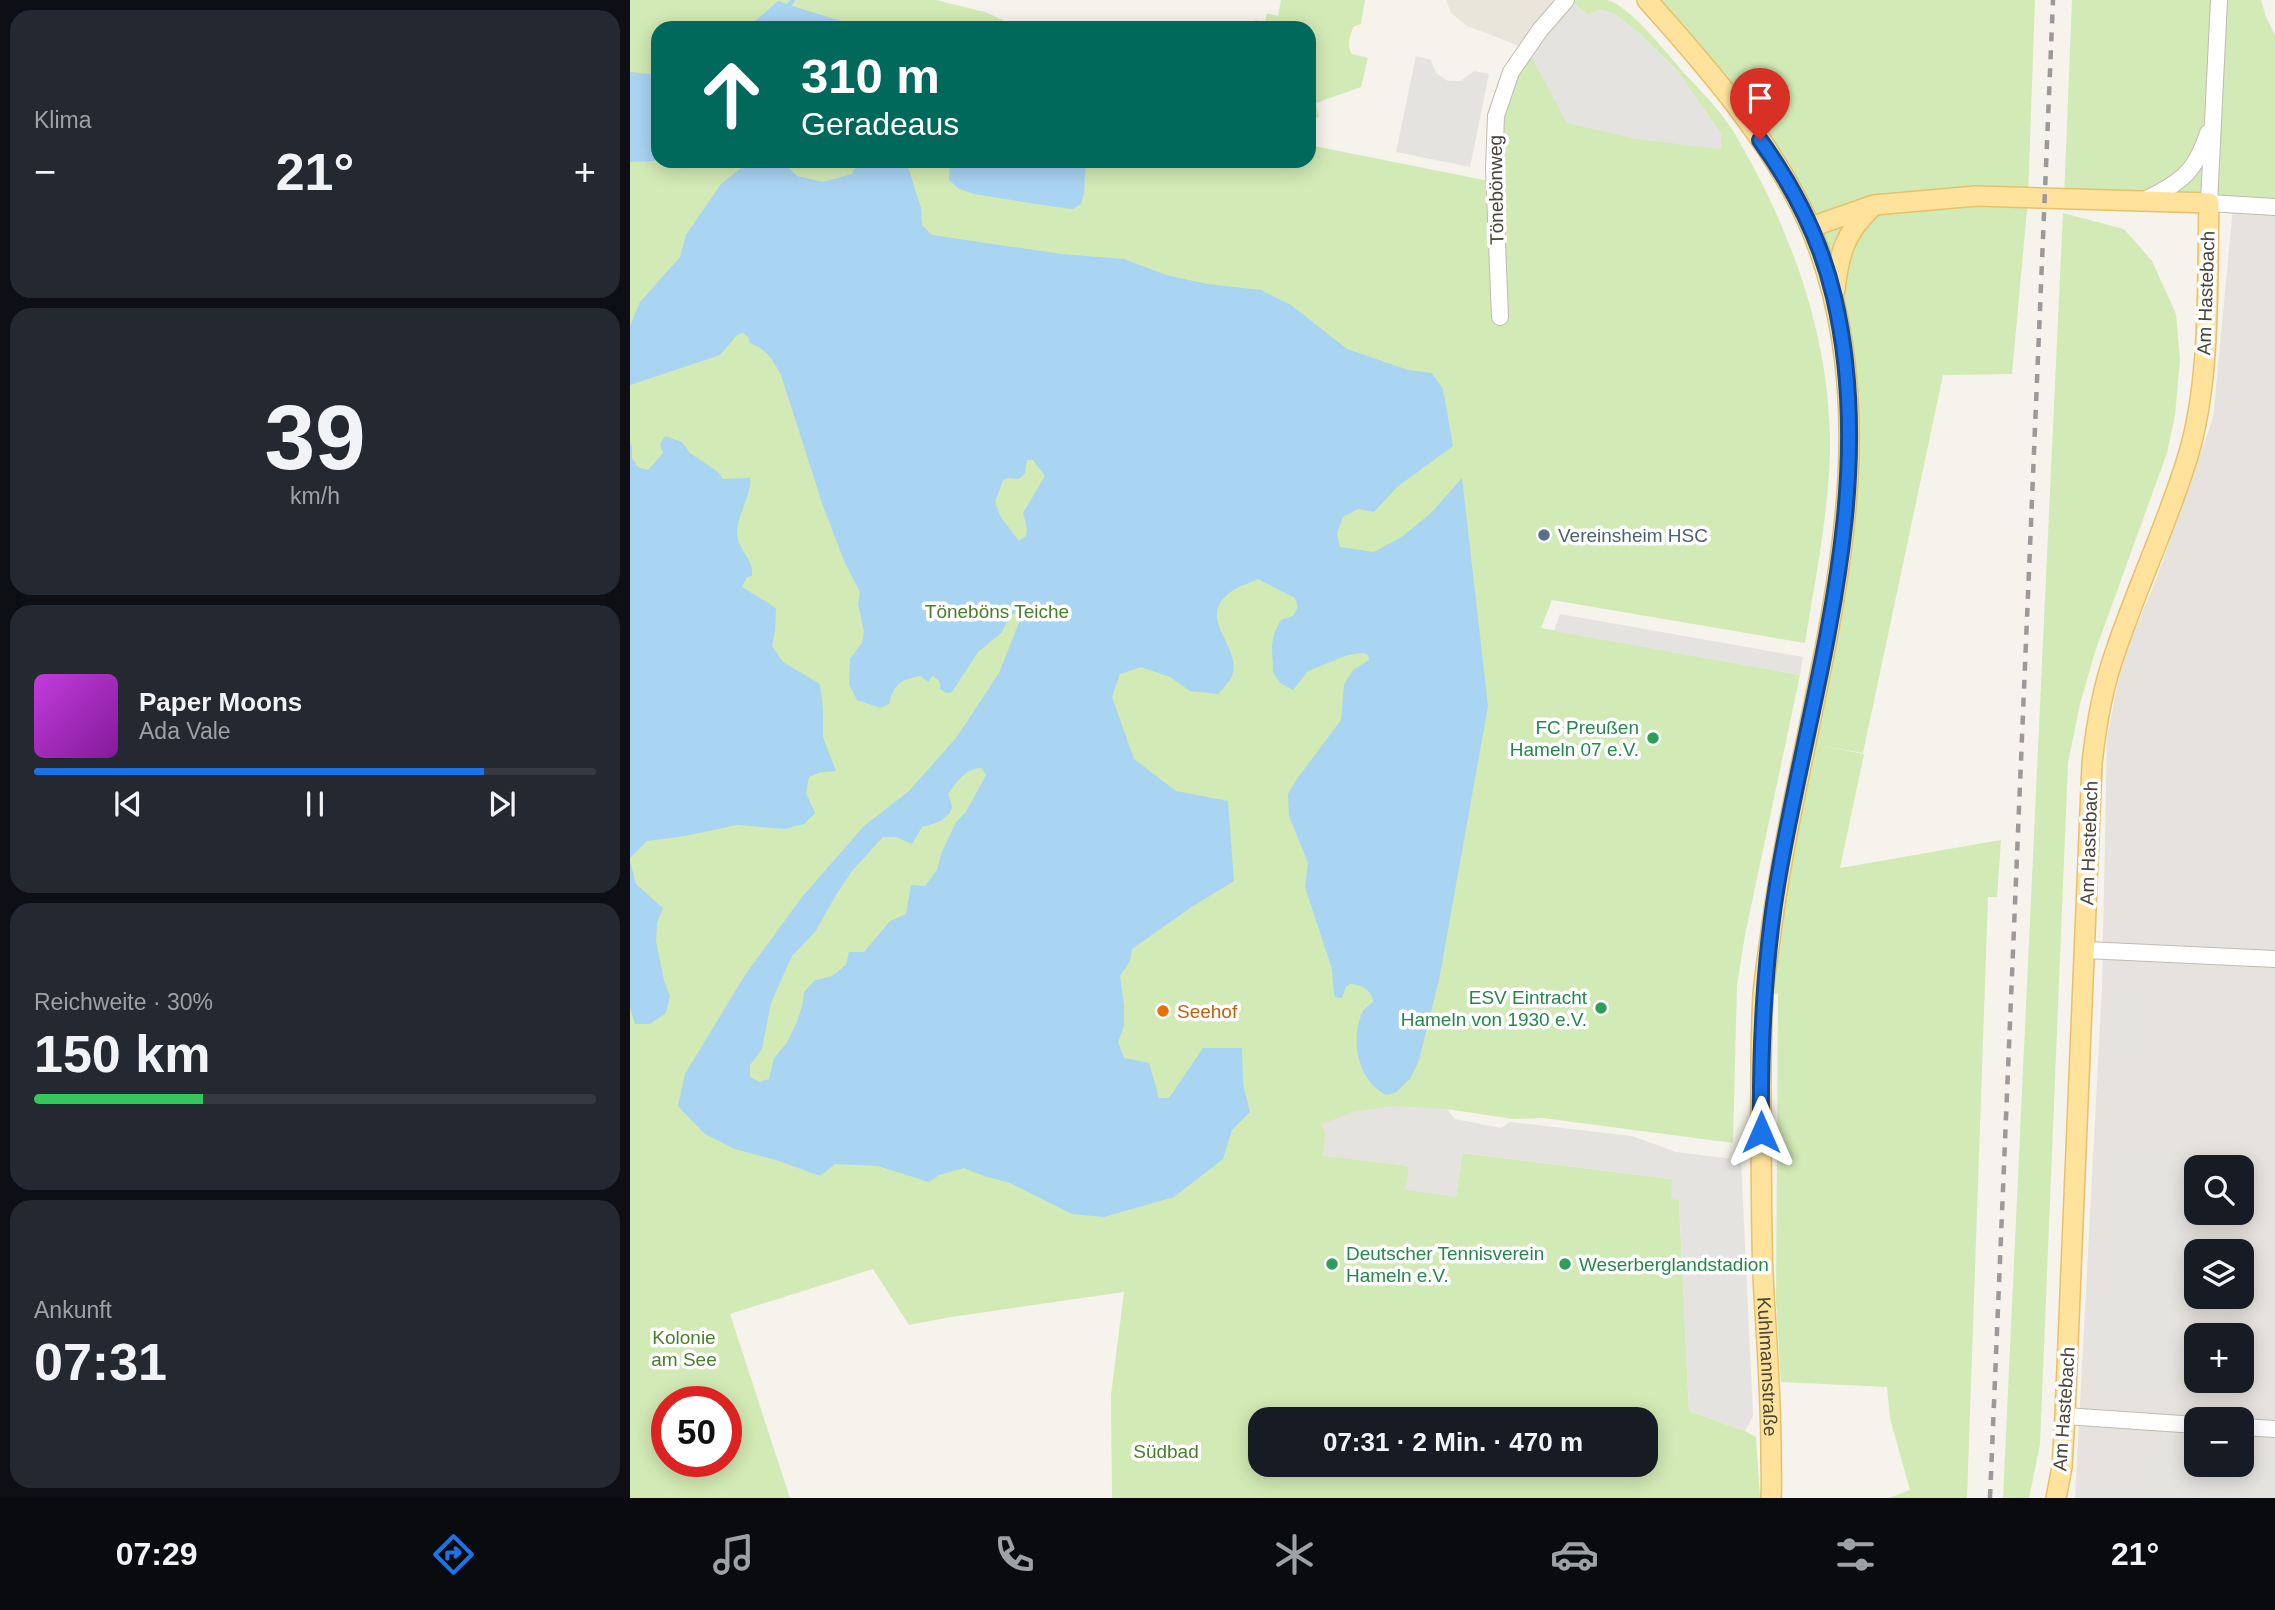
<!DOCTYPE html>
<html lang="de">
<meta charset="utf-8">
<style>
:root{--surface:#171b24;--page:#242831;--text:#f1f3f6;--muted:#9ea1a6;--line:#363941;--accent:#1a73e8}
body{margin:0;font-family:Helvetica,sans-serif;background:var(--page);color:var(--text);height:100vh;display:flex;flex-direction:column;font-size:26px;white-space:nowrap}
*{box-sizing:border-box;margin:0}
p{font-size:23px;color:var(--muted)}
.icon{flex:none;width:38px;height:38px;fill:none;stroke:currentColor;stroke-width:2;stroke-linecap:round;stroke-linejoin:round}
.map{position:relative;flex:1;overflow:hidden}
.panel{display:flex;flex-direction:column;gap:10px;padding:10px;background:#0d0f14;width:630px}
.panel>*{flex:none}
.top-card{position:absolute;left:21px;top:21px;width:665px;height:147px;border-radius:21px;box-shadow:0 4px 18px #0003;background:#00695c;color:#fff;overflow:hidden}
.buttons{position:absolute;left:1554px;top:1155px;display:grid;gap:14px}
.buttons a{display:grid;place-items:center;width:70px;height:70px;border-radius:14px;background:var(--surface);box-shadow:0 4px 18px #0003;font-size:35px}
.speed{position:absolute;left:21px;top:1386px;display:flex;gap:14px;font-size:35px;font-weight:700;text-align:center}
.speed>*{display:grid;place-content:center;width:91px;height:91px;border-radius:50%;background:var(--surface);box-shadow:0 4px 18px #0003;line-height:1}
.speed .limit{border:10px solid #d22;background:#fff;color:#111}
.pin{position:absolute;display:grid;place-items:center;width:60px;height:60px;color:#fff;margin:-72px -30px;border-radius:50% 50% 50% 0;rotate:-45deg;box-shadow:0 0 7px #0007}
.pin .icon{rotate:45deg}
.me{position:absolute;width:77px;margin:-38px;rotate:0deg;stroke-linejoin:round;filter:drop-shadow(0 0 5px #0008)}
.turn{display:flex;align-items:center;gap:24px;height:147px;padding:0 35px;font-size:32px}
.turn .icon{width:91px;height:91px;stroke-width:2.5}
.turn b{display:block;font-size:49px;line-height:60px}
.big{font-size:52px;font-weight:600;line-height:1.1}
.panel .card{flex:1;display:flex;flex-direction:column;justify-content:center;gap:10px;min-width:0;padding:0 24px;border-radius:21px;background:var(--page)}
.panel .dial{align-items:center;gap:0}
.dial b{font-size:91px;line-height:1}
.song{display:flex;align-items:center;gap:21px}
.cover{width:84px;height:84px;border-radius:10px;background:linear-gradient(135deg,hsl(290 70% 55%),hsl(290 70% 35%))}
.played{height:7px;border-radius:4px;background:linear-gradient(90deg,var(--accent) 80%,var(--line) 80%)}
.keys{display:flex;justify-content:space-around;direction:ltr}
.heat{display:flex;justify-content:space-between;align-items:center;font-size:38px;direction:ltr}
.charge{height:10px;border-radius:5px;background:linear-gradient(90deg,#34c759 30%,var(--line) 0)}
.trip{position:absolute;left:618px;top:1407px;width:410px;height:70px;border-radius:21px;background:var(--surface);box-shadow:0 4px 18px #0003;font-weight:600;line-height:70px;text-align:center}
.menu{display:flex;height:112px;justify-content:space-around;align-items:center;background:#090b0e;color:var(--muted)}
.menu .icon{width:49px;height:49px}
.menu .current{color:var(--accent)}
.menu b{font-size:32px;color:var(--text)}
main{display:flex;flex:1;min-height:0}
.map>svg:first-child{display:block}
.residential{fill:#eae5da}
.industrial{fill:#e6e2dd;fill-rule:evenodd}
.green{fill:#d2eab5;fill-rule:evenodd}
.parking{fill:#e5e3e0}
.water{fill:#a9d4f2;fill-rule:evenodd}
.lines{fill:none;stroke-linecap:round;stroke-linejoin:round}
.stream{stroke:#a9d4f2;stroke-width:4.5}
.minor-casing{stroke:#c2bbae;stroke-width:18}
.major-casing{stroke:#e6c16a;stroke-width:22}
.minor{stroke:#fff;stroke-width:16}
.major{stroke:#ffe39c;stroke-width:19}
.rail{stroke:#9a9a9a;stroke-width:4.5;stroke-dasharray:9 9;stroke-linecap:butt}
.route-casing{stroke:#114b97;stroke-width:18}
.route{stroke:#1a73e8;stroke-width:12}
.service-dot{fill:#5c6f8a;stroke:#fff;stroke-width:2.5}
.leisure-dot{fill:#2e9e5b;stroke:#fff;stroke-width:2.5}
.food-dot{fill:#e8710a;stroke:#fff;stroke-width:2.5}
.labels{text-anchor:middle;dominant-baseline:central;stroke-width:7;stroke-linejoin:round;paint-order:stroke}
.street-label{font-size:19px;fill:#4b4439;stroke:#fff}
.service-label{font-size:19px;fill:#4e5e75;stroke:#fff;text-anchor:start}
.park-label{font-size:19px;fill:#4a7f2a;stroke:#fff}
.leisure-label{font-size:19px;fill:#27864d;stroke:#fff;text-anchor:end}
.food-label{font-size:19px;fill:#c56008;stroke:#fff;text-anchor:start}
</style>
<main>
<section class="panel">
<div class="card"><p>Klima</p>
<div class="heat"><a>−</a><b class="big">21°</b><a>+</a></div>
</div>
<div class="card dial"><b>39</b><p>km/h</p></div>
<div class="card">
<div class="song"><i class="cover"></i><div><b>Paper Moons</b><p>Ada Vale</p></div></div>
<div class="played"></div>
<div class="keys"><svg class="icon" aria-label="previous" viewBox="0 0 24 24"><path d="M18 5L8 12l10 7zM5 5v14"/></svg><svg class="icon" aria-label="pause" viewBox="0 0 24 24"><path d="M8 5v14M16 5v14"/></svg><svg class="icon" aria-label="next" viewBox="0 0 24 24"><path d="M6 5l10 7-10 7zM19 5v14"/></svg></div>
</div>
<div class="card"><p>Reichweite · 30%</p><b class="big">150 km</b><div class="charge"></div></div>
<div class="card"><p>Ankunft</p><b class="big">07:31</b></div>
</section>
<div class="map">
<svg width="1645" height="1498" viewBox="0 0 1645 1498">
<rect width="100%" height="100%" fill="#f6f3ec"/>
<path class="residential" d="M816,0H936L897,49L837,26L821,13Z"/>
<path class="industrial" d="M1605,186L1645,189V1498H1445L1472,988L1477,738L1493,657L1525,583L1583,418ZM1566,1167H1612V1213H1566ZM1566,1251H1612V1297H1566ZM1566,1335H1612V1381H1566ZM1566,1419H1612V1465H1566Z"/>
<path class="green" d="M0,0H306L355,12L390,28H28V161H679V145L864,182V140L897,49L1091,148V134L1047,71L1010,34L983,13L970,10L958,15L939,0C951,0 964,0 976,0C998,3 1040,57 1056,75C1075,95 1096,117 1109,141C1167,241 1207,358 1199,475C1195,531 1184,587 1175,643L922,600L911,628L1170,675L1115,935L1107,985L1103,1143L913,1118L883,1119L817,1109L692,1124L696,1133L693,1155L780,1166L826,1196L832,1153L1042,1179L1049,1200L1059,1411L1115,1431L1126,1437L1130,1498H482L481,1395L494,1292L321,1317L279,1325L243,1269L100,1314L160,1498H0ZM37,1402H96V1461H37ZM630,1419H1015V1465H630Z
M651,0H735L731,24L723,27C720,37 716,45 722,54L738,58L731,87L686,103L689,117L679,118V28H623L625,20L635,22L637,13L648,16Z
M1018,0H1405L1398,197L1346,195L1181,226L1144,155Z
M1442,0H1631L1636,17L1645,35V207L1579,202L1434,198Z
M1398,199L1382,374L1313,375L1233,753L1187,745L1234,754L1210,868L1371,840L1367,897H1358L1337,1498H1259L1280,1490L1260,1418L1257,1387L1151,1382L1146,1301L1148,994L1133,992L1194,653L1219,409L1182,228L1245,206Z
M1433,213L1494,229L1522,261L1546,314L1550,360L1545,415L1537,453L1465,652L1450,704L1438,763L1410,1444L1399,1498H1373Z"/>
<path class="parking" d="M939,0L958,15L970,10L983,13L1010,34L1047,71L1091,134V149L1006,139L937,123L897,49Z
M786,56L801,60L806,73L818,81H830L844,71L859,74L840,167L766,152Z
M930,614L1173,657L1170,675L924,631Z
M1482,994L1515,996L1512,1053L1506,1052L1505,1061L1478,1060Z
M763,1106L817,1109L825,1119L871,1128L880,1122L1002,1136L1046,1152L1111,1160L1123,1416L1115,1431L1059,1411L1049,1200L1041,1199L1042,1179L832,1153L826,1197L775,1190L779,1166L693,1156L696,1133L692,1124L723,1112Z
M1478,1149L1560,1153L1547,1401L1469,1390L1465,1385Z
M1519,1443L1566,1445V1465H1612V1448L1645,1449V1498H1516Z"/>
<path class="water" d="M148,1L159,5L234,28H117Z
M0,72L28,75V154L24,161L0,162Z
M139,161L155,164L167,176L193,182L222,174L228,161H276L291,208L292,225L302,235L431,254L494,259L536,275L577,284L631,290L661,305L717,349L778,370L802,373L813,389L823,446L767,487L744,512L728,509L713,517L707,534L710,547L744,552L773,536L801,513L832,478L858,706L809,980L789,1060L780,1079L766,1092L757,1095C728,1082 720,1041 732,1013C735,1007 739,1006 743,1002C742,990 731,984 720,984L716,987L712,998L705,997L704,994L702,969L675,887L678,863L659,816L658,794L667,779L711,720L714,685L723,670L739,660L738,655L733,653L718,655L678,671L663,690L650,683L643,672C643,648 638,642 651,620L663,616L668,607L665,598L628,579C620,583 609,586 602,591C563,618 613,646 602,676C600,682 592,689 588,694L560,691L540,677L511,667L490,674L482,697L504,759L546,791L598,801L604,881L560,908L502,949L500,961L490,976L494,1005V1026L488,1042L494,1058L519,1063L529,1098H539L573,1048H612L613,1084L620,1112L602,1130L593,1159L544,1197L474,1217L442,1214L380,1183L354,1176L334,1168L309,1175L299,1182L248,1166L205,1164L190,1176L149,1161L105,1149L75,1134L48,1106L55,1074L115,975L172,897L234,826L279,791L326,738L369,673L390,620L387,612L381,615L371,633L348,652L322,692L317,693L310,689C311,682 309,679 302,676L299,682L290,676C270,680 264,684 259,704L251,708L227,700L219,684L220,659L232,643L234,632L228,604L230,592L215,563L193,506L151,375C143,360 136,349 120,343L118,337L113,333L107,335L90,355L0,385V326L10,302L50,257L56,235L91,184L116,164ZM397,460H403L415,476L393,513L397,528L396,536L389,541L370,516L365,502L373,480L378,478L389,479L395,473ZM351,768L356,775L336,812L326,822L311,854L307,870L295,886L281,885L276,914L260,921L234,952H219L216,965L202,976L184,981L174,992L172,1007L166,1024L156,1044L144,1058L139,1079L130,1082L120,1077V1065L132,1049L141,1003L162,956L185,932L206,895L222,871L253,837H266L282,844L292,827C302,825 321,819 322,806C322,806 319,795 318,794C327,782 335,769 351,768Z
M320,161H456L454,193L451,204L443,209L426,207L344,194L329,189L319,180Z
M35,436L52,442L60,453L88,472L93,479L120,478C123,490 108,515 107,531C107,551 124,557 122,576L117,577L112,587L146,608L145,631L142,646L153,662L190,684L193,709V737L206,771L191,772L179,777L176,793L185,813L174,824L155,829L107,825L55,836L17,841L0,858V443L2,446V458L8,467L18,470L33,453L30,444Z
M0,861L6,884L33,908L27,923L26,941L34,980L40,996L36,1013L20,1024H5L0,1008Z"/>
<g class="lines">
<path class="stream" d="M159,5L163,0"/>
<defs>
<path id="minor" d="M1589,0L1579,203L1645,207
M1515,200C1551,182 1565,173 1578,133
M870,317L864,168L866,116L881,72L910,30L936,0
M1456,950L1645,959
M1435,1416L1566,1425
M1612,1427L1645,1429"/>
<g id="major">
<path id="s1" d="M1017,0C1077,67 1146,146 1181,229C1274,452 1172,700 1142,925C1139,948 1135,972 1133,995C1130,1047 1131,1100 1131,1152C1132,1200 1131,1247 1134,1294C1137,1346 1141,1399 1141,1451C1141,1467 1142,1482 1141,1498"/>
<path d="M1181,227L1244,205L1346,196L1579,203C1577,283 1581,380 1558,456C1538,522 1508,585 1486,650C1473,686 1466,726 1462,764L1435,1416L1432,1467L1426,1498"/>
<path d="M1205,290C1209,255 1214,234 1241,208"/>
</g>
</defs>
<use href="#minor" class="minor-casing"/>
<use href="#major" class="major-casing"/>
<use href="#minor" class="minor"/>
<use href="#major" class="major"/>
<path class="rail" d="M1360,1498L1423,0"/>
</g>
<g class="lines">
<defs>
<path id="route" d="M1130,140C1163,186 1191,241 1204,297C1249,488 1183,681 1150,868C1134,955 1130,1043 1131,1132"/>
</defs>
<use href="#route" class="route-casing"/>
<use href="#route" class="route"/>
</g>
<circle class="service-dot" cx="914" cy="535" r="7"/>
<g class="leisure-dot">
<circle cx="1023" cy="738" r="7"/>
<circle cx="971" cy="1008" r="7"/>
<circle cx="702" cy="1264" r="7"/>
<circle cx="935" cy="1264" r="7"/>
</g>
<circle class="food-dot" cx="533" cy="1011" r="7"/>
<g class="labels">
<g class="street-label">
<text transform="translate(866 190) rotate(-91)">Tönebönweg</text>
<text transform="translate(1576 293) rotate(-88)">Am Hastebach</text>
<text transform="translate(1459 843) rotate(-88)">Am Hastebach</text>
<text stroke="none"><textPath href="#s1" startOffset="1433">Kuhlmannstraße</textPath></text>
<text transform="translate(1434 1409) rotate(-86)">Am Hastebach</text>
</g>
<g class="service-label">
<text x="928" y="535">Vereinsheim HSC</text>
</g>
<g class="park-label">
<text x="367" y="611">Töneböns Teiche</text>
<text x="54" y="1337">Kolonie<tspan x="54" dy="22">am See</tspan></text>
<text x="536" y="1451">Südbad</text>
</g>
<g class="leisure-label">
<text x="1009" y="727">FC Preußen<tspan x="1009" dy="22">Hameln 07 e.V.</tspan></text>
<text x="957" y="997">ESV Eintracht<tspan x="957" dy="22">Hameln von 1930 e.V.</tspan></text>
<text x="716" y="1253" text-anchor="start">Deutscher Tennisverein<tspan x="716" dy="22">Hameln e.V.</tspan></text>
<text x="949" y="1264" text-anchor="start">Weserberglandstadion</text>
</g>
<g class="food-label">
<text x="547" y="1011">Seehof</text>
</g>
</g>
</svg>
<div class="buttons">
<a><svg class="icon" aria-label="search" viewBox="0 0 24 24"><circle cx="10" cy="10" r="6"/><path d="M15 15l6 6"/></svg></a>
<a><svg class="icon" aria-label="layers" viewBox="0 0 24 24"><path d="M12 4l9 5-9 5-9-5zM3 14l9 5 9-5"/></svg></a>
<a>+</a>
<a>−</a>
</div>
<div class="speed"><div class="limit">50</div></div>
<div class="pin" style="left:1130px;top:140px;background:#d93025"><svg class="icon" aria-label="arrive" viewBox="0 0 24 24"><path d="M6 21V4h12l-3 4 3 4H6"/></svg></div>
<svg class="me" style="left:1131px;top:1132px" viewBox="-20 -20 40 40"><path d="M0-17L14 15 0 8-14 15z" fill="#1a73e8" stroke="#fff" stroke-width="4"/></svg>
<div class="trip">07:31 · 2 Min. · 470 m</div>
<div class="top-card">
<div class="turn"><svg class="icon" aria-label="ahead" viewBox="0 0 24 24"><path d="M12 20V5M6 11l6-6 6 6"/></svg><div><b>310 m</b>Geradeaus</div></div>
</div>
</div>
</main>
<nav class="menu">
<b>07:29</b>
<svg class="icon current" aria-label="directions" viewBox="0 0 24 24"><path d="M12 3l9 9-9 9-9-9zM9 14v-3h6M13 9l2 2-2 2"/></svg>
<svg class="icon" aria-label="music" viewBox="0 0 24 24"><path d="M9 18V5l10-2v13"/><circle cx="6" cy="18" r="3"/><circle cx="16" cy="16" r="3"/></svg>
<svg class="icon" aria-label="phone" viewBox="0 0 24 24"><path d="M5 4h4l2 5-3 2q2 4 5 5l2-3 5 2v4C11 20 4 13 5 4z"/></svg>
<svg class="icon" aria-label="climate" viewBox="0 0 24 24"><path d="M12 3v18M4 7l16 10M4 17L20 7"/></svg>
<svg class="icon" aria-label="car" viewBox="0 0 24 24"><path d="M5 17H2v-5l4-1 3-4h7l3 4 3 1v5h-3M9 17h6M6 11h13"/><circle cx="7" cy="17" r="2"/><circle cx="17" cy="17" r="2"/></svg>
<svg class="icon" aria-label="filters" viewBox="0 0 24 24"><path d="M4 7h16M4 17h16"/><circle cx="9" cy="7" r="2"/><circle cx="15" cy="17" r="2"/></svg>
<b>21°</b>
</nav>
